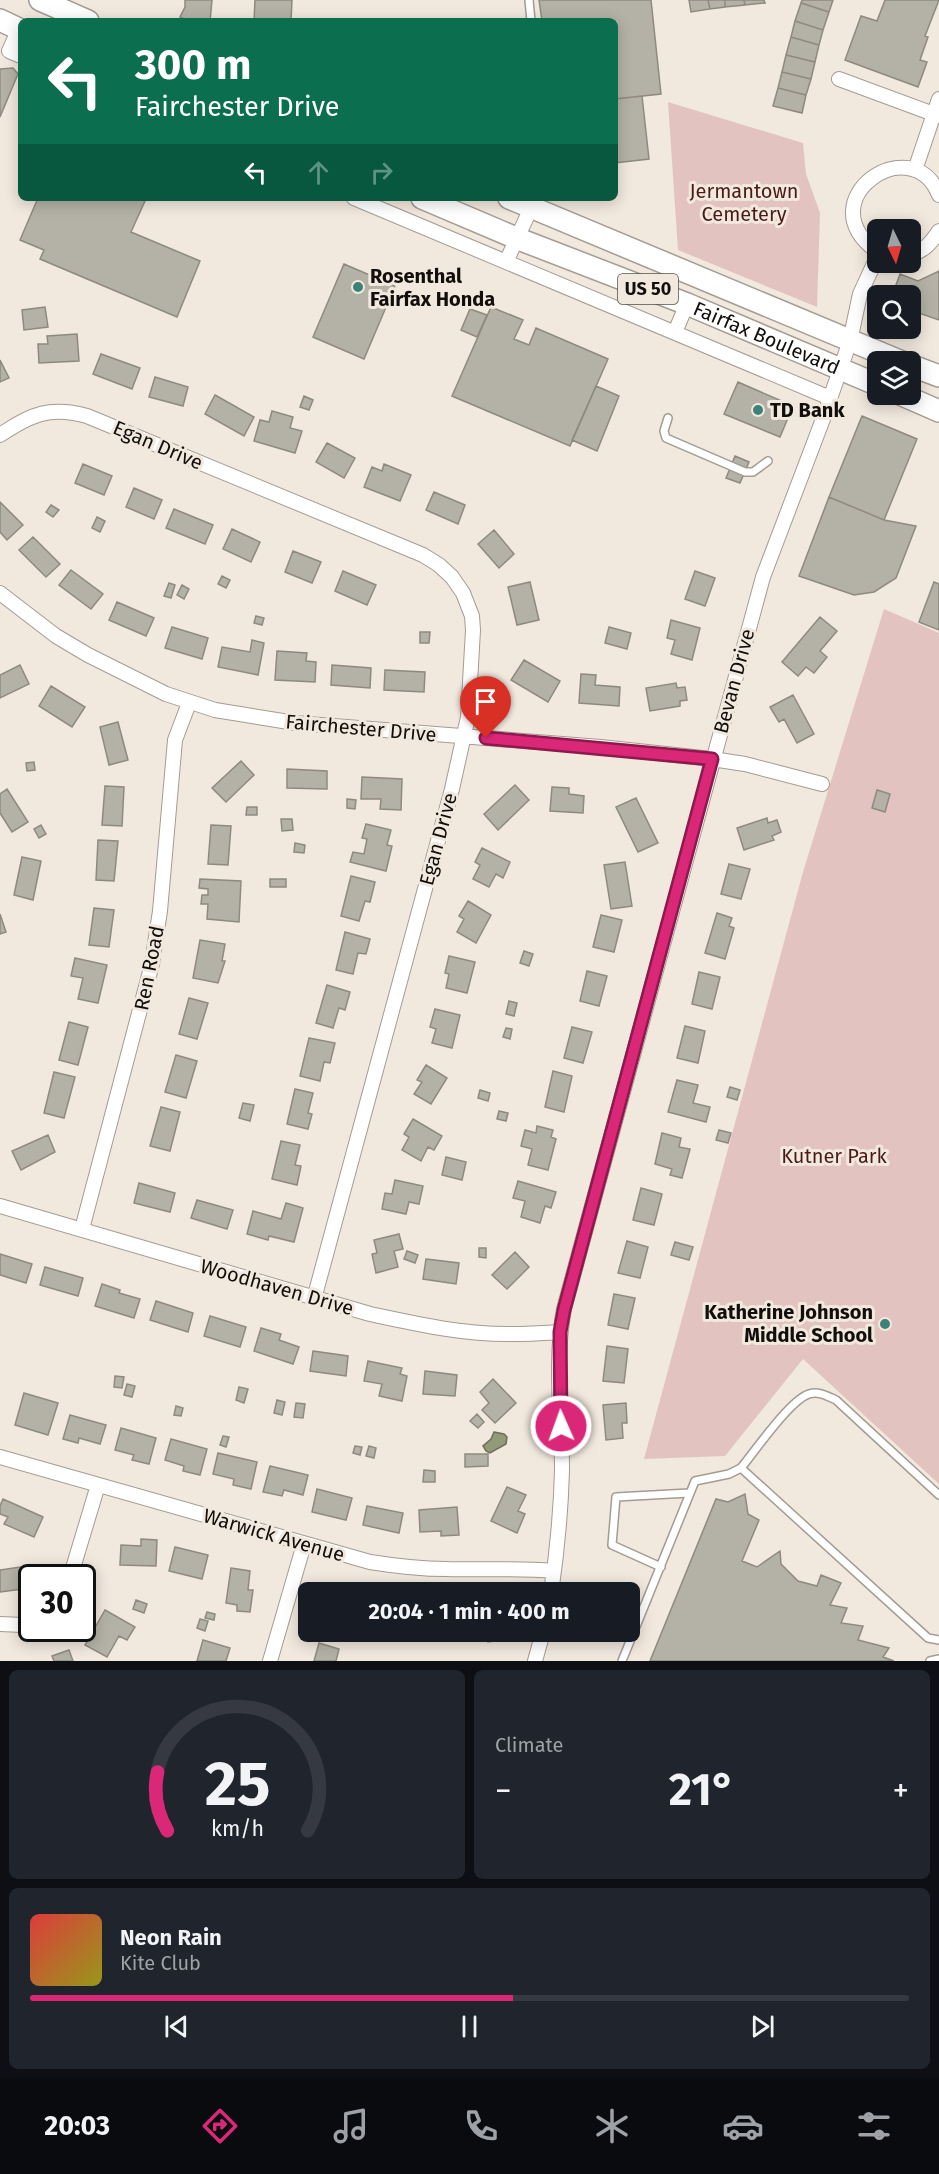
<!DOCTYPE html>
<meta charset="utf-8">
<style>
:root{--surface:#171b24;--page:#20242c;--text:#f1f3f6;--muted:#9ea1a6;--line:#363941;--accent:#db2777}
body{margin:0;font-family:"Fira Sans",sans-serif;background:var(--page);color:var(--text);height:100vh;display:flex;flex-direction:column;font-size:22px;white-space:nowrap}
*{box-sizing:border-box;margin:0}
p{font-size:20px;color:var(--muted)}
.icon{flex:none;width:33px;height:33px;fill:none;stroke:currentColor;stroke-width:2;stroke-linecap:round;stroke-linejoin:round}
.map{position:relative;height:1661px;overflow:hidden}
.sheet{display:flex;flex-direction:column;gap:9px;padding:9px;background:#0d0f14;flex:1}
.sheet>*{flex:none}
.banner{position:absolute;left:18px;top:18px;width:600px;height:183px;border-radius:9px;box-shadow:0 3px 15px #0003;background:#0b6e4f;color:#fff;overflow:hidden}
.needle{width:39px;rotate:175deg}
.tools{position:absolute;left:867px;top:219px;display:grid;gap:12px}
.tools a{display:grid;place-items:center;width:54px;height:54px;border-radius:9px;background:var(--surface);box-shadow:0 3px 15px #0003;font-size:30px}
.speed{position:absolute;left:18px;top:1564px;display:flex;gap:12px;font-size:30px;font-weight:700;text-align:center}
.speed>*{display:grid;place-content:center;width:78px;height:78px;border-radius:50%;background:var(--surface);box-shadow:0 3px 15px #0003;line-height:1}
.speed .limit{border:3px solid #111;border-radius:9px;background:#fff;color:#111}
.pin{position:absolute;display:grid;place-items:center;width:51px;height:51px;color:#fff;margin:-62px -26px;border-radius:50% 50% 50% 0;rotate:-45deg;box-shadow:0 0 6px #0007}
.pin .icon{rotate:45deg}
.me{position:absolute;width:66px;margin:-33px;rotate:358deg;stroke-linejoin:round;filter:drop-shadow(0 0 4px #0008)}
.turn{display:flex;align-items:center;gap:21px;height:126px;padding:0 18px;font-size:27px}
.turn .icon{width:78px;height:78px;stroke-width:2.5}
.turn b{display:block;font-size:42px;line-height:51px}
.lanes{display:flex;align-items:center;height:57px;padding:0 18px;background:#0003;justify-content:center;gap:30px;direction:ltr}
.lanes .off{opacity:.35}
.big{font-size:45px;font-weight:700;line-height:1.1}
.sheet .card{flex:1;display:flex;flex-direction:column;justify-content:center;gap:9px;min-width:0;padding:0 21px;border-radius:9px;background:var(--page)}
.sheet .dial{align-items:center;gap:0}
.dial svg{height:156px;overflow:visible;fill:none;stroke:var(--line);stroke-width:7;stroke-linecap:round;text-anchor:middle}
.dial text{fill:var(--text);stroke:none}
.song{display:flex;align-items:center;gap:18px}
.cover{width:72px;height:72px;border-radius:9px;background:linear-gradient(135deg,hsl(0 70% 55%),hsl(60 70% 35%))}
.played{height:6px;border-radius:3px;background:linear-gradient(90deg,var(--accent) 55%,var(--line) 55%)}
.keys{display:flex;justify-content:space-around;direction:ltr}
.heat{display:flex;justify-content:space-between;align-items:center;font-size:33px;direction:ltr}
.sheet .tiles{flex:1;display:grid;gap:9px;grid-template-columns:1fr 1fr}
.card:last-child{grid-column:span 2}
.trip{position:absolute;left:298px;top:1582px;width:342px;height:60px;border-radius:9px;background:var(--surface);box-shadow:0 3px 15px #0003;font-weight:700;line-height:60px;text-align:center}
.tab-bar{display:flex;height:96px;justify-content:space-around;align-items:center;background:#090b0e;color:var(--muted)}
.tab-bar .icon{width:42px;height:42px}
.tab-bar .selected{color:var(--accent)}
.tab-bar b{font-size:27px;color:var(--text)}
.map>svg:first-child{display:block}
.green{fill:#e3c3c0}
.water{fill:#94997a;stroke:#6d6f59;stroke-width:1.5}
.building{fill:#b4b1a6;stroke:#8e8a7f;stroke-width:1.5}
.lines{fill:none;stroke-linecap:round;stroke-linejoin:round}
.service-casing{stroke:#a49c93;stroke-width:10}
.minor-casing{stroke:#a49c93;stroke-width:16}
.primary-casing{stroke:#a49c93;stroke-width:24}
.service{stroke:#fff;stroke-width:7}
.minor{stroke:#fff;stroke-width:14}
.primary{stroke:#fff;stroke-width:21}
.route-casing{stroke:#8e194d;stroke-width:15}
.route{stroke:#db2777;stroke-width:10}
.poi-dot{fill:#3c8279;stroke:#f1e8de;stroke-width:2}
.labels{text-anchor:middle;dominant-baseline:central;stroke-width:6;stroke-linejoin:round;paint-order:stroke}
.shield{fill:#f1e8de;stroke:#544f4a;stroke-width:1.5}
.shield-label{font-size:18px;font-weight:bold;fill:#110e0b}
.park-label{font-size:20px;fill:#4b1a18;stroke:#f1e8de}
.poi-label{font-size:20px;font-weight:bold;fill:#110e0b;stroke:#f1e8de;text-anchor:start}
.street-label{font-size:20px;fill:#110e0b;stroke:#f1e8de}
</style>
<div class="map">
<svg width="939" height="1661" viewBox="0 0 939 1661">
<rect width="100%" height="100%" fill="#f1e8de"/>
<path class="green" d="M668,102L803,143L806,174L820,213L817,307L678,250Z
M884,609L939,633V1484L803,1359L725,1456L644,1459L803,872Z"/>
<path class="water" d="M494,1432L504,1434L507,1437L506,1444L490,1453L486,1451L483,1446L491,1439Z"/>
<path class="building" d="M185,0H212L210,21H188L180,17L185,7Z
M255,0H292L291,21H254Z
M539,0H651L661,94L615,99V21H542Z
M689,0H708L710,9L691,12Z
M708,0H725V7L710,9Z
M725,0H744L745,5L725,7Z
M744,0H764L765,3L745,5Z
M802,0H833L829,12L801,3Z
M885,0H939L925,36L928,37L920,60L927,62L918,87L845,60L861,16L877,21Z
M801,3L829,12L823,30L795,21Z
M795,21L823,30L819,45L791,37Z
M791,37L819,45L815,62L786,55Z
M786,55L815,62L811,79L782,72Z
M13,68L18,74L0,117V69Z
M782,72L811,79L806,95L778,88Z
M778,88L806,95L802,113L773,106Z
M642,96L649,159L615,163V99Z
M38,198H137L145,201L131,232L200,261L177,317L40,259L44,250L20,240Z
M344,264L395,286L364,359L313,337Z
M939,271V320L910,310V296H892L900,274L918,281Z
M45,307L48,327L24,330L22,310Z
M491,307L523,320L514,339L529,345L536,328L608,359L570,446L452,396Z
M470,309L487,315L477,337L461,330Z
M77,334L79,361L39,363L38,344H48L47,336Z
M101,354L140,368L132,389L93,374Z
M0,360L9,378L0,382Z
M155,377L188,387L183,406L149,397Z
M738,382L793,406L780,437L724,414Z
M596,386L619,396L597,451L572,440Z
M215,395L254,417L244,436L205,414Z
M304,396L313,400L309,410L300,407Z
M272,411L293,417L290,428L302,431L295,453L254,441L260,420L269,422Z
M862,416L917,439L884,520L829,497Z
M327,443L355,458L344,478L316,462Z
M735,456L749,462L740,483L726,478Z
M83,464L112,476L104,495L75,483Z
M384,464L411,475L400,501L364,487L372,467L382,471Z
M134,488L162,500L154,519L126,507Z
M434,492L465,505L458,524L426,510Z
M829,497L884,520L916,526L896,578L874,592L854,595L799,576Z
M0,502L23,525L7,540L0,532Z
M51,505L59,510L53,517L46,512Z
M174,509L213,525L205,544L166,528Z
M97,517L105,521L100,532L92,528Z
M232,529L260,542L251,562L223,549Z
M494,530L514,554L499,568L478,544Z
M33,537L60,564L46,577L19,550Z
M293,551L321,562L312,583L285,572Z
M71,570L103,594L91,609L59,585Z
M343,571L376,585L367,605L335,591Z
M695,571L715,578L705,606L685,599Z
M222,576L230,580L226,588L218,584Z
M530,582L539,620L517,625L508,587Z
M934,582L939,584V630L919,622Z
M169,583L175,585L171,598L164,596Z
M182,585L189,589L184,599L177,595Z
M117,602L154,618L146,636L109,620Z
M256,616L264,618L262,625L254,623Z
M820,617L837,631L820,651L827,657L814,673L806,667L798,676L782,662Z
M671,620L700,628L692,660L671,654L675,640L667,638Z
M172,627L208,638L202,659L165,648Z
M609,627L631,633L627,649L605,643Z
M420,632H430L429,643H420Z
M252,640L264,643L258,675L218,667L222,647L250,652Z
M277,651L307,653L306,661L316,662L315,682L275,680Z
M524,660L560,681L548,702L511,680Z
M20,665L29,684L0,698V675Z
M332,665L371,668L370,688L331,685Z
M385,670L425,672L424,692L384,690Z
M581,674L596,675L595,685L620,687L619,706L579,703Z
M676,683L677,688L685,687L687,700L680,701V706L650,711L646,688Z
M51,686L85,707L72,727L39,706Z
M793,695L814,734L797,743L784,719L779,722L770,707Z
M118,722L128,760L109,765L100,727Z
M241,761L254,775L226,802L212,788Z
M34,762L35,770L27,771L26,763Z
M287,769L327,771V789L287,788Z
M362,777L402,779L401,810L380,809L381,799H361Z
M515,785L529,800L498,830L484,814Z
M105,786L124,787L122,826L102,825Z
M552,787L569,788V794L584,796L583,813L550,811Z
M7,789L28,822L12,832L0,813V794Z
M877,790L890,794L885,812L872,808Z
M636,798L658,843L638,852L616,807Z
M347,799L356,800L355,809L347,808Z
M247,807H257V815H246Z
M767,818L768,823L777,820L781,832L772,836L774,840L744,850L737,828Z
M281,819H292L293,830L282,831Z
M366,824L391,830L387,845L392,846L386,871L350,862L353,852L364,854L367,839L362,838Z
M41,825L46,834L39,838L34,829Z
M211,825L231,826L228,865L208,864Z
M98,840L118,841L114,881L96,880Z
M295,843L305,845L304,853L294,852Z
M482,848L510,862L503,878L496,874L489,887L473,879L480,865L475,862Z
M22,857L41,861L33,900L14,895Z
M625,862L632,906L611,909L604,865Z
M729,864L750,869L741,899L721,894Z
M351,876L375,882L370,902L365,901L359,921L341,916Z
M200,879L241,881L239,922L207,919L208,904H201L202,895H208V889L199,888Z
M270,879H286V887H270Z
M468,901L491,915L476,943L457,932L464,919L459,916Z
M94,908L114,910L109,947L89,945Z
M717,913L732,918L729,926L734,928L725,959L705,953Z
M0,914L6,932L0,934Z
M601,915L622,920L614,952L593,947Z
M345,932L370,939L366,954L358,953L353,974L336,970Z
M200,940L225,944L222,961H225L218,983L193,978Z
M524,951L533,954L529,966L520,963Z
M449,956L475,962L467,993L446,988L449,974L445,973Z
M75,958L107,965L98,1003L78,999L83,978L71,976Z
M587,971L607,976L599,1006L580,1001Z
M699,972L720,977L712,1009L692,1004Z
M327,985L350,992L345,1010L339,1008L333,1028L316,1023Z
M189,998L208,1003L197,1039L179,1034Z
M509,1001L517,1003L514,1016L506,1014Z
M435,1009L460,1015L452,1048L432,1043L436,1029L430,1027Z
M69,1022L88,1027L78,1065L59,1060Z
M685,1026L705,1031L698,1063L677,1058Z
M572,1027L592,1032L583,1063L564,1058Z
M506,1028L512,1029L510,1039L503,1037Z
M309,1038L335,1043L330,1063L324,1062L320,1081L300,1076Z
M176,1055L197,1061L186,1098L165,1092Z
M426,1065L447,1078L431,1104L414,1094L422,1082L417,1080Z
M553,1071L572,1076L564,1112L545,1107Z
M54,1072L75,1077L64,1118L44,1113Z
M677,1080L698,1085L693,1103L710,1107L706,1122L668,1112Z
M730,1087L740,1090L737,1100L727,1097Z
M295,1089L313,1093L308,1113L312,1114L308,1129L287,1124Z
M480,1090L490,1093L488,1101L478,1098Z
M243,1103L254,1105L250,1121L239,1118Z
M161,1107L180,1112L170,1151L150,1146Z
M499,1111L508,1113L506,1121L497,1119Z
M413,1119L442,1136L434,1150L428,1147L421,1161L402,1150L409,1137L404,1134Z
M537,1126L553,1130L551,1137L556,1139L548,1170L528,1165L532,1149L521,1146L525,1130L536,1133Z
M719,1130L731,1133L728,1143L716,1140Z
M662,1133L681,1138L679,1147L690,1149L682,1178L670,1175L672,1169L655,1164Z
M48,1135L55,1152L21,1170L12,1151Z
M281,1141L300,1145L295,1165L301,1166L297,1185L272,1179Z
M446,1157L466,1162L462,1180L442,1175Z
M395,1180L423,1186L419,1204L409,1202L406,1214L382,1209L385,1193L392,1194Z
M518,1181L556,1192L551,1208L545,1206L540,1223L521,1217L525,1201L513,1198Z
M139,1183L175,1193L170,1212L134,1203Z
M641,1188L662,1194L654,1225L633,1220Z
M197,1200L233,1210L227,1229L191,1218Z
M286,1203L303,1208L294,1242L269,1236L268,1240L247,1234L253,1211L281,1219Z
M399,1234L403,1249L394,1251L398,1267L376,1273L372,1254L377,1253L374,1240Z
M627,1241L648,1247L640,1278L618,1273Z
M675,1242L693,1247L689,1260L671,1255Z
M479,1248H486V1258L479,1257Z
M407,1251L418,1255L415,1263L404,1259Z
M515,1252L529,1267L507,1289L492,1275Z
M0,1254L32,1264L26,1283L0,1275Z
M426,1259L459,1263L456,1284L423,1279Z
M45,1267L83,1278L78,1296L40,1285Z
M102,1284L120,1290L119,1293L140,1299L134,1318L95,1306Z
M614,1294L635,1298L628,1329L608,1325Z
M156,1301L193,1313L188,1332L150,1320Z
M210,1316L246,1327L240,1347L204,1336Z
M261,1328L281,1334L279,1340L299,1347L293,1364L254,1351Z
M607,1346L628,1349L624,1383L603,1381Z
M313,1351L348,1356L346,1376L310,1371Z
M368,1361L402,1368L400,1374L407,1376L402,1401L379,1396L382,1384L364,1381Z
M425,1371L457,1375L455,1396L423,1394Z
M115,1376L124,1377L122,1388L114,1387Z
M493,1379L516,1403L495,1423L482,1410L489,1403L480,1392Z
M127,1384L135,1386L132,1397L124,1395Z
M239,1387L248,1389L244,1403L236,1400Z
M24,1393L58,1403L48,1435L15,1425Z
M277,1400L285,1402L282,1415L274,1413Z
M296,1403L305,1404L303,1418L294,1417Z
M626,1403L627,1423H622L623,1438L606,1440L603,1405Z
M176,1406L183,1408L181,1416L174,1415Z
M477,1414L484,1422L478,1428L470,1421Z
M70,1415L106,1425L100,1444L79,1438L78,1443L63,1439Z
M121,1428L156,1438L149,1464L132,1460L134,1455L115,1450Z
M223,1436L229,1437L226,1447L220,1445Z
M171,1439L207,1449L200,1475L183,1471L184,1466L165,1460Z
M355,1446L362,1447L360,1455L353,1453Z
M369,1446L376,1448L374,1458L366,1456Z
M218,1453L257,1462L251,1489L233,1485L234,1479L213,1474Z
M465,1454H488V1466L465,1467Z
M270,1466L308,1475L303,1495L284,1490L282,1496L263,1492Z
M424,1470L435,1471V1482H423Z
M507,1487L526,1495L518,1511L525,1514L517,1533L491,1521Z
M317,1489L352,1498L346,1520L312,1512Z
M745,1494L748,1514L759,1520L742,1561L757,1567L780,1551L781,1564L798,1581L817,1586L821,1575L841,1583L830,1605L847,1608L841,1623L863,1626L858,1640L889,1648L883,1657L894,1661H650L716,1499L728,1502Z
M3,1499L43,1517L34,1537L4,1524L8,1517L0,1514V1506Z
M367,1506L403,1513L399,1533L363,1525Z
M457,1507L459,1535L441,1536V1531L420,1532L419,1510Z
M141,1539L157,1540L156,1566L120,1565L121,1545L141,1546Z
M175,1547L208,1555L202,1579L169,1571Z
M27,1566L30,1588L0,1592V1570Z
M231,1568L250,1571L248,1590H253L250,1612L237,1611V1605L226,1603Z
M136,1600L147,1604L144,1613L133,1609Z
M105,1610L135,1627L127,1640L119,1636L107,1657L85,1645Z
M207,1612L215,1614L214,1620L205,1618Z
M200,1619L208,1621L205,1631L197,1628Z
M421,1632H434V1637L421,1636Z
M487,1632H508L509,1639L488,1642Z
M203,1640L230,1648L226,1661H197Z
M319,1643L339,1649L336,1661H314Z
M69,1650L73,1661H54L52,1656Z"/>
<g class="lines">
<defs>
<path id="service" d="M529,0L531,21
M668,418L664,431L666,438L745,472H753L768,461
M741,1468L928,1638L939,1640
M661,1567L612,1545L616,1497L689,1493
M622,1661L695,1481L729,1474L741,1468C755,1451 790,1400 809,1394C819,1391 827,1396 836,1400L939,1495
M930,1661L939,1659"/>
<path id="minor" d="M19,29L9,51L21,56
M839,79L939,116
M915,170L939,99
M354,198L830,398
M878,252C805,201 912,127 939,195
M910,255C924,251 931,243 939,231
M506,262L531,208
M675,332L687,304
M0,435C31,414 50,406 87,416L423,555L439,565L452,577L463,593L472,616L473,630L468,717L452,789L314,1299
M0,593L56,636L88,655L166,694L215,710L295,723L601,747L712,759L745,764L822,784
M0,1206L370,1314C417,1324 465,1335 513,1334C529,1334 544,1333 560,1332
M82,1229L152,964L160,911L175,740L189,703
M0,1457L370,1562C395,1566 420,1569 446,1569C483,1570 517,1568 554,1571
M70,1578L98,1485
M551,1593C557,1552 561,1511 562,1470C562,1416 554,1362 564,1309L763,577L823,419L850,341L860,294L878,255
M0,1624L23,1625L32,1622
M270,1661L304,1544
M535,1661L543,1632"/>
<g id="primary">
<path d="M40,0L88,21"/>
<path d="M0,20L21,30"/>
<path id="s1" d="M422,198L516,238L687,304L878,385"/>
<path d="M509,198L902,362"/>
<path d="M910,365L939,376"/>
<path d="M900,394L939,411"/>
</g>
</defs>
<use href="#service" class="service-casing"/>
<use href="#minor" class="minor-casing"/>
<use href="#primary" class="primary-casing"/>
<use href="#service" class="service"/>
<use href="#minor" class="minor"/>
<use href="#primary" class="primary"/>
</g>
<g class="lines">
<defs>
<path id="route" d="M486,738L712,759L564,1310L560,1332L561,1426"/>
</defs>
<use href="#route" class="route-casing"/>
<use href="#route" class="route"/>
</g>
<g class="poi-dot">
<circle cx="358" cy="287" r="6"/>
<circle cx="758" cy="410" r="6"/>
<circle cx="885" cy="1324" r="6"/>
</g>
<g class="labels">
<rect class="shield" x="618" y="274" width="60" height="30" rx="4.5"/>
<g class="shield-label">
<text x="648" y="289">US 50</text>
</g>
<g class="park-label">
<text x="744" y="191">Jermantown<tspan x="744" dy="23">Cemetery</tspan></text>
<text x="834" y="1156">Kutner Park</text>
</g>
<g class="poi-label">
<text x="370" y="276">Rosenthal<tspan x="370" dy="23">Fairfax Honda</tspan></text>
<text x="770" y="410">TD Bank</text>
<text x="873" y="1312" text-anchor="end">Katherine Johnson<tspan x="873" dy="23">Middle School</tspan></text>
</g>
<g class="street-label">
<text stroke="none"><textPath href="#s1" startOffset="372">Fairfax Boulevard</textPath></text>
<text transform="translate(158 445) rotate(23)">Egan Drive</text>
<text transform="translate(734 681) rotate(-75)">Bevan Drive</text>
<text transform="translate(361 728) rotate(5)">Fairchester Drive</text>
<text transform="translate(438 839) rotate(-75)">Egan Drive</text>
<text transform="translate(149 968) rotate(-79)">Ren Road</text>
<text transform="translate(277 1287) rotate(16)">Woodhaven Drive</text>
<text transform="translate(274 1535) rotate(16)">Warwick Avenue</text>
</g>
</g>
</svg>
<div class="tools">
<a><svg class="needle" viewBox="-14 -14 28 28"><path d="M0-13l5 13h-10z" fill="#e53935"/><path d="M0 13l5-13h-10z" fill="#9ea1a6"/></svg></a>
<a><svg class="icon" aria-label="search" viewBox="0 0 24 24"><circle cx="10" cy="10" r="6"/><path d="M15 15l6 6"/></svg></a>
<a><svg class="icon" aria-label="layers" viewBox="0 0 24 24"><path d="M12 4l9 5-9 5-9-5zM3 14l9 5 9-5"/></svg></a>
</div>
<div class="speed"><div class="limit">30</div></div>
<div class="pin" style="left:486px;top:738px;background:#d93025"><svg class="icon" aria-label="arrive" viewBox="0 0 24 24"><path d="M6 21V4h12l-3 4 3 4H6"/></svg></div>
<svg class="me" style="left:561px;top:1426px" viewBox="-20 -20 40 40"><circle r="17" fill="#db2777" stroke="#fff" stroke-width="3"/><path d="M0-11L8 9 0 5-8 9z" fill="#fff"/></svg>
<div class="trip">20:04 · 1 min · 400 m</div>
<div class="banner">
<div class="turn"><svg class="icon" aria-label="left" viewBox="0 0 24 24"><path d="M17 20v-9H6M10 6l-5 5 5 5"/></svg><div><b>300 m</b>Fairchester Drive</div></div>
<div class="lanes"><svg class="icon" aria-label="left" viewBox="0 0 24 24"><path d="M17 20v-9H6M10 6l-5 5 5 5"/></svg><svg class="icon off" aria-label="ahead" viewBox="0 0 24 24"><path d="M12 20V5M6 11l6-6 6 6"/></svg><svg class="icon off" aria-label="right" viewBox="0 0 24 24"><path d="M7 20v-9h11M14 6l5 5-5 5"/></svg></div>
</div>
</div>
<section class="sheet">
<div class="tiles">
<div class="card dial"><svg viewBox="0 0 100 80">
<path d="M14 69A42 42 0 1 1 86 69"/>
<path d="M14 69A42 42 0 0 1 9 39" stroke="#db2777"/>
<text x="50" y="56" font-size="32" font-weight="700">25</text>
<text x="50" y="72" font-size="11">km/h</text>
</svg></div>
<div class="card"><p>Climate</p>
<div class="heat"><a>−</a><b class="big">21°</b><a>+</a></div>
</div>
<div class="card">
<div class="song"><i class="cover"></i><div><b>Neon Rain</b><p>Kite Club</p></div></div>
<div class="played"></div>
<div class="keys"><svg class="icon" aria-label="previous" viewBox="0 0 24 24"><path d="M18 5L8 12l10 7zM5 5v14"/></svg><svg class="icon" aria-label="pause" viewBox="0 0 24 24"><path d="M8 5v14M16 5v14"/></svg><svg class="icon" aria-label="next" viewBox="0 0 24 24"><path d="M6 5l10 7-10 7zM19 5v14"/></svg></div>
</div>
</div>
</section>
<nav class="tab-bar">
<b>20:03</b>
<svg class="icon selected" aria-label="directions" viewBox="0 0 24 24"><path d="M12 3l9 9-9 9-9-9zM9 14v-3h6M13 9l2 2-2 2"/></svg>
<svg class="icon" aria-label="music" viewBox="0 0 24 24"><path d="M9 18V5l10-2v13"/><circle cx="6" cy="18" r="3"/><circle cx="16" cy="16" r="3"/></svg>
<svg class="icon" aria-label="phone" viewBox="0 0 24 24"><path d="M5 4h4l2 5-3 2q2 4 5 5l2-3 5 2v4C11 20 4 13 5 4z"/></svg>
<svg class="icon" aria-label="climate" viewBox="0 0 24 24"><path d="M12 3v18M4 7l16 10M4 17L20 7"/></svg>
<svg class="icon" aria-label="car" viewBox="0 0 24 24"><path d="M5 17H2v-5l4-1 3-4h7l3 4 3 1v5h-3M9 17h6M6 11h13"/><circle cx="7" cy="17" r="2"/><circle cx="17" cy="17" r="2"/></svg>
<svg class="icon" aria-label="filters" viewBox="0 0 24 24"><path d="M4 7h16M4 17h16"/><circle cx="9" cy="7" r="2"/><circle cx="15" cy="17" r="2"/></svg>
</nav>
